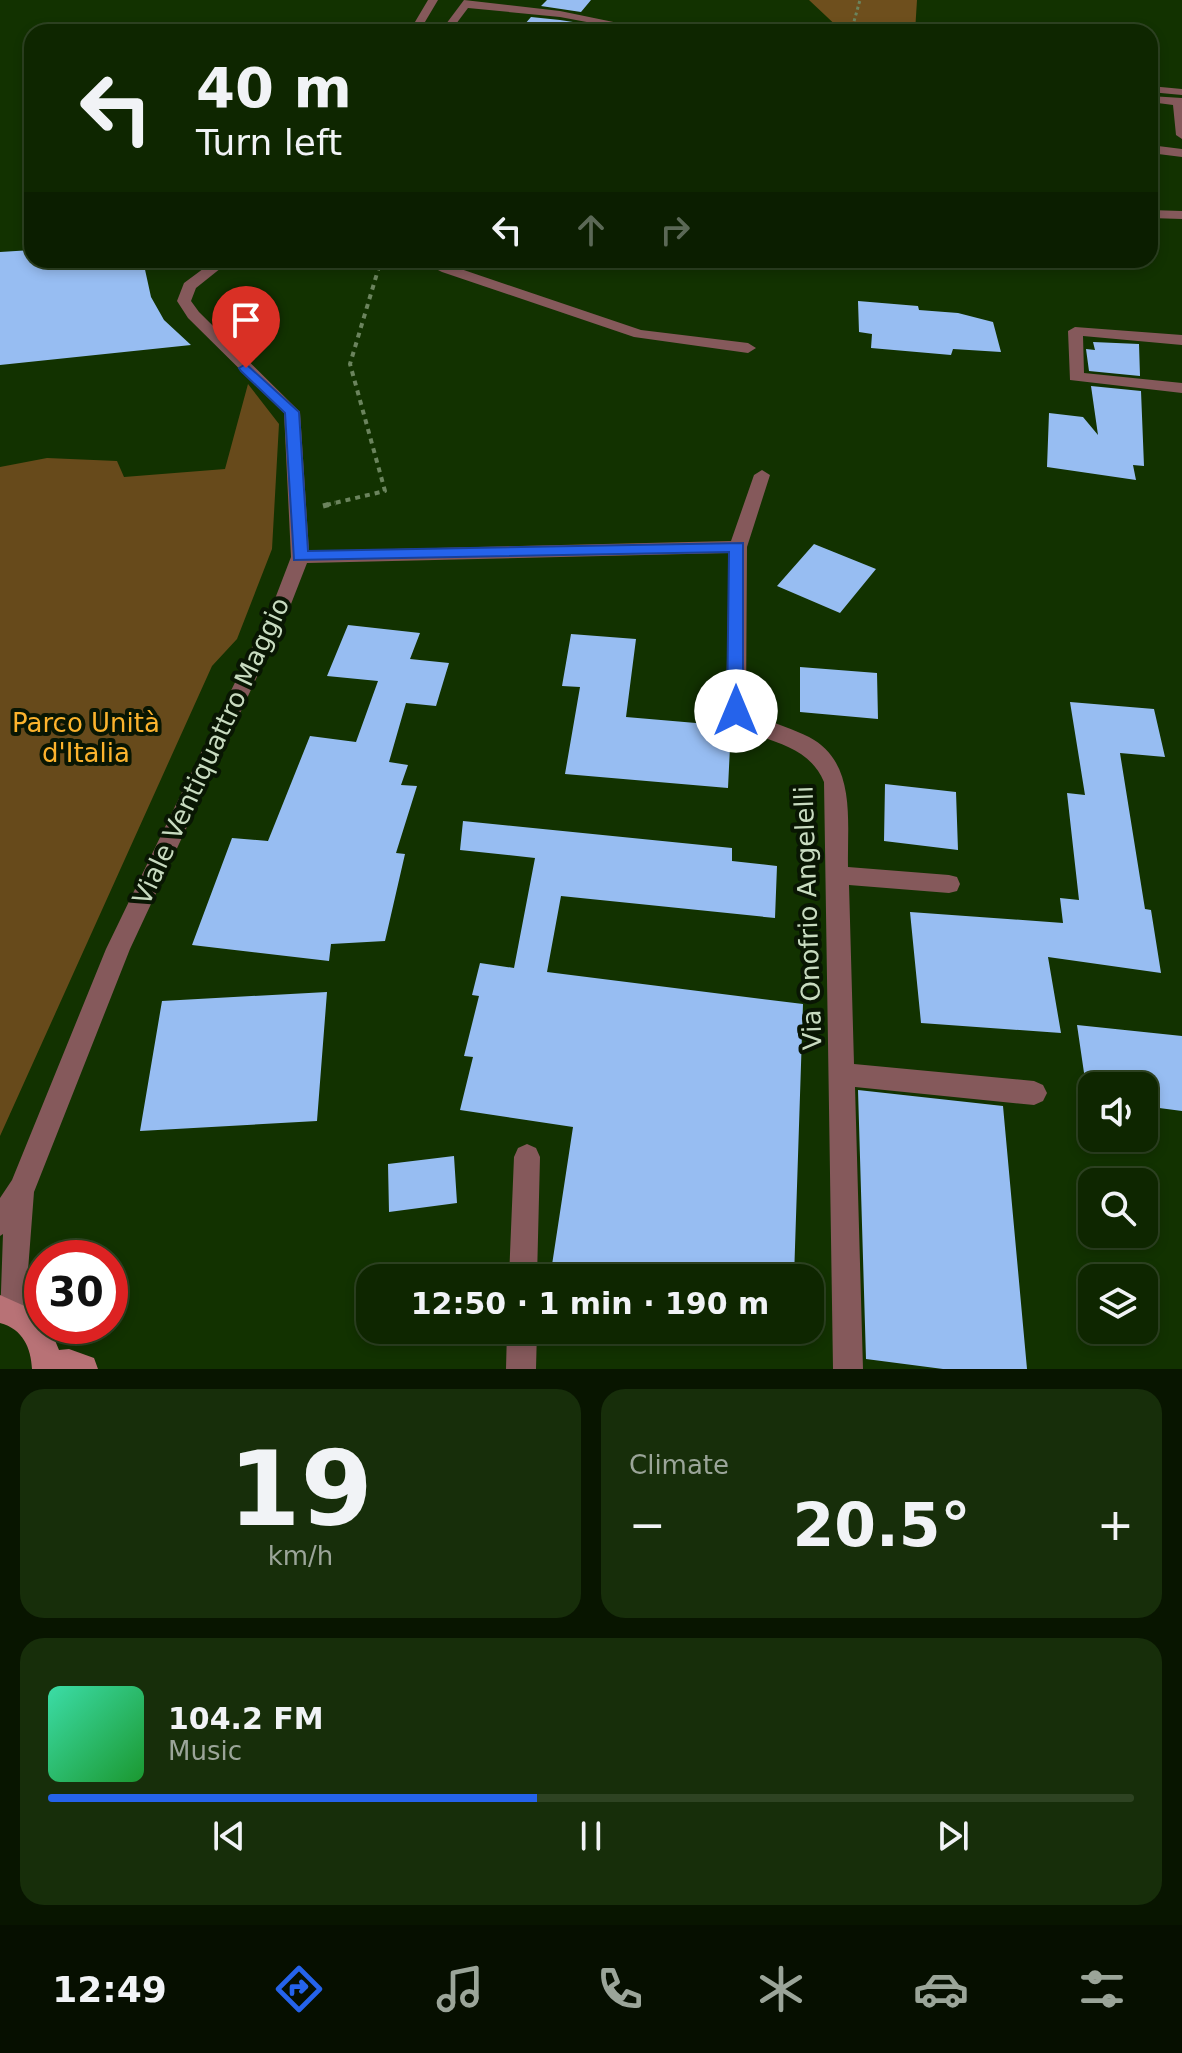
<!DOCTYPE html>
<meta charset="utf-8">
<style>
:root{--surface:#0e2600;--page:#172e0a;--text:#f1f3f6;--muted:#9ba599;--line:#2e4322;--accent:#2563eb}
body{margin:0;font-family:"DejaVu Sans",sans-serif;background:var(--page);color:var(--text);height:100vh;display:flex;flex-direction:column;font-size:30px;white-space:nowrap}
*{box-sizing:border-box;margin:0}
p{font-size:26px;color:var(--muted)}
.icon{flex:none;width:44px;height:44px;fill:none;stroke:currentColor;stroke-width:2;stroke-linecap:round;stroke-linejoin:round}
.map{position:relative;height:1369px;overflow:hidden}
.panel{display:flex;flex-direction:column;gap:20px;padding:20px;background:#081500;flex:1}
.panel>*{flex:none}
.guide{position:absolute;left:24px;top:24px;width:1134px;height:244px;border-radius:24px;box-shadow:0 4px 12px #0003,0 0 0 2px var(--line);background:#0e2600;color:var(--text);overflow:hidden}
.fabs{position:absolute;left:1078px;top:1072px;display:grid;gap:16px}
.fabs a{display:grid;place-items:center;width:80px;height:80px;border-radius:16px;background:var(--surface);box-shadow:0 4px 12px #0003,0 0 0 2px var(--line);font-size:40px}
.speed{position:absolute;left:24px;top:1240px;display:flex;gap:16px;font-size:40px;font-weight:700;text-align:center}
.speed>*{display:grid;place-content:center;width:104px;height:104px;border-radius:50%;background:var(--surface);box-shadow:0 4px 12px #0003,0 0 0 2px var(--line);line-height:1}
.speed .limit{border:12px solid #d22;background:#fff;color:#111}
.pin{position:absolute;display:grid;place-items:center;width:68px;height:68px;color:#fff;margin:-82px -34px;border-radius:50% 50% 50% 0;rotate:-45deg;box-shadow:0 0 8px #0007}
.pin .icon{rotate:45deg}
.me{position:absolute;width:88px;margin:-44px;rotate:0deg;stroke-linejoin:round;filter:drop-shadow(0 0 6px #0008)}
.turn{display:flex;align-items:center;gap:28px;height:168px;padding:0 40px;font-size:36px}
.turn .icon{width:104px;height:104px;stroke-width:2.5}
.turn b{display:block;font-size:56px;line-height:68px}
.lanes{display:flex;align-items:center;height:76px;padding:0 40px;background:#0003;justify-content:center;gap:40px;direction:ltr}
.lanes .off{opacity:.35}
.big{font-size:60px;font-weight:600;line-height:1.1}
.panel .tile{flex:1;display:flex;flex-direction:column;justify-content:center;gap:12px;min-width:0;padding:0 28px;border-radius:24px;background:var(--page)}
.panel .dial{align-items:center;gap:0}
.dial b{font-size:104px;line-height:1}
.song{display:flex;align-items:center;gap:24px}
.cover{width:96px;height:96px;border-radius:12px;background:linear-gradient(135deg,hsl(160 70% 55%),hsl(130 70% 35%))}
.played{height:8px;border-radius:4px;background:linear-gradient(90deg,var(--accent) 45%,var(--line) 45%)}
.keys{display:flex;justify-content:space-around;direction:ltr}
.heat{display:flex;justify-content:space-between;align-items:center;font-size:44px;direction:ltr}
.panel .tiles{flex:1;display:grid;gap:20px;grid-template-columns:1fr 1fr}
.tile:last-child{grid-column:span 2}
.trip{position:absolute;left:356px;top:1264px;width:468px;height:80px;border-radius:24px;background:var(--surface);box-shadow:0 4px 12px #0003,0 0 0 2px var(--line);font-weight:600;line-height:80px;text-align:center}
.tab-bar{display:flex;height:128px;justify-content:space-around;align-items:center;background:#060f00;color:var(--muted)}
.tab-bar .icon{width:56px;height:56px}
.tab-bar .current{color:var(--accent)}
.tab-bar b{font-size:36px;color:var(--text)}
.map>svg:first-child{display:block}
.green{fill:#674a1b}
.forest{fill:#6e4f1d}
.building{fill:#97bdf2}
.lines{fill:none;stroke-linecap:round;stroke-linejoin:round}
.path-far2{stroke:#6b845d;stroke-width:3;stroke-dasharray:3 3;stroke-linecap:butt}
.path-far1{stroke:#6b845d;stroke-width:4;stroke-dasharray:5 5;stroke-linecap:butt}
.path{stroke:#6b845d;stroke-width:5;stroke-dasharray:6 6;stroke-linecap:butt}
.service{fill:#85595b;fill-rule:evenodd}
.minor{fill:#85595b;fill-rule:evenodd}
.secondary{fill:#b87276;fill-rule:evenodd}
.route{fill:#2563eb;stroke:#184099;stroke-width:2}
.labels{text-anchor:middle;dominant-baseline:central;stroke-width:8;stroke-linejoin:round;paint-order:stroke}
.park-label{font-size:26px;fill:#fcb32d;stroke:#091603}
.street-label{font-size:26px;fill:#c8dbc0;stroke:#091603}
</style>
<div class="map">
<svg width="1182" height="1369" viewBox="0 0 1182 1369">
<rect width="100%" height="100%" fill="#123200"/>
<path class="green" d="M248,384L279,424L272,549L237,639L212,666L0,1136V467L47,458L117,461L124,477L225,469Z"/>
<path class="forest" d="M809,0H917L915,32H843Z"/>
<path class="building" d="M547,0H591L581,12L541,6Z
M531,17L560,20L573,22L565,32H518Z
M32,250V260H107L106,270L144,265L151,297L164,320L191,345L0,365V252Z
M858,301L918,306L919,310L958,313L993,322L1001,352L953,349L951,355L871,348L872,334L859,332Z
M1093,342L1139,344L1140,376L1089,371L1086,349L1095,350Z
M1091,386L1141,391L1144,466L1133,465L1136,480L1047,467L1049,413L1083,417L1098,435Z
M814,544L876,569L840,613L777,586Z
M348,625L420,633L410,659L449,663L436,706L406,703L389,762L408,765L401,785L417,786L396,853L405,854L385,941L331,944L329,961L192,945L232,838L268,841L310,736L356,742L378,681L327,676Z
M571,634L636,639L626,717L731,726L728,788L565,774L580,687L562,686Z
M800,667L877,673L878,719L800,712Z
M1070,702L1154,709L1165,757L1120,753L1145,909L1151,910L1161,973L1048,957L1061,1033L921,1023L910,912L1063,923L1060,898L1079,900L1067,793L1085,795Z
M885,784L956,792L958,850L884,841Z
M463,821L732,848V861L777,866L775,918L561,896L547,972L803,1004L794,1278H550L573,1127L460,1110L473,1057L464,1056L479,996L472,995L480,963L514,968L535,858L460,850Z
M327,992L317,1121L140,1131L162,1001Z
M1077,1025L1182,1036V1111L1144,1106V1086H1092V1101L1088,1100Z
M858,1090L1003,1106L1027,1369H943L866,1359Z
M454,1156L457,1203L389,1212L388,1164Z"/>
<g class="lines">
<path class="path-far2" d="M857,32L853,25L860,0"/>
<path class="path-far1" d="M326,505L385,491L350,364L381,260"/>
<path class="path" d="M323,506L335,503"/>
<path class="service" d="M1150,86L1182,89V95L1150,92Z"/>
<path class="minor" d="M428,0H438L419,32H409Z
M464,0L560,11L662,32H640L560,17L468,8L450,32H440Z
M1150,96L1182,98V139L1176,135L1173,105L1150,102Z
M1150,145L1182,149V157L1150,153Z
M1150,210L1182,211V219L1150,218Z
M215,260H231L196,288L191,301L199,312L300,412L309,551L731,541L754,475L762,470L770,475L747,547L746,708C765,722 788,726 809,737C857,762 847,821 848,867L949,875L957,877L960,884L957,891L949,893L849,885L854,1064L1034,1081L1043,1085L1047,1093L1043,1101L1034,1105L855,1087L863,1369H833L824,782C803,733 748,747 726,711L729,553L307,563L291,604L130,949L34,1192L25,1310L20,1320L10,1325L0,1320L3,1234L0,1236V1198L12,1180L106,949L273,604L291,557L284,413L188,318L177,301L184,283Z
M430,260H444L452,266L641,330L748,343L756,348L748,353L634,337L442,272L432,267Z
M702,260H741L762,266C751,274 713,268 702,260Z
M1075,327L1182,335V345L1083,336L1084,373L1182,383V393L1070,380L1068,331Z
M527,1144L536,1148L540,1157L537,1278H509L514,1157L518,1148Z
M507,1330H537L536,1369H506Z"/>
<path class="secondary" d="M0,1295L38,1312L42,1316V1326H49L59,1350L69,1349L94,1358L98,1369H32C31,1348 23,1329 0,1323Z"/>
</g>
<path class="route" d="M246,364L299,412L308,551L743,543V715L736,717L727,711L729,552L294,560L285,413L241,371L239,368Z"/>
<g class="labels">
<g class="park-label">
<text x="86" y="723">Parco Unità<tspan x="86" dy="30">d'Italia</tspan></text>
</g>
<g class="street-label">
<text transform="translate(211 751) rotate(-65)">Viale Ventiquattro Maggio</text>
<text transform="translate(808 918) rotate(-92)">Via Onofrio Angelelli</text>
</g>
</g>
</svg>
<div class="fabs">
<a><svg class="icon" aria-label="sound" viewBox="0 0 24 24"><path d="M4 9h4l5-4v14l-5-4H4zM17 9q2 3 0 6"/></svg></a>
<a><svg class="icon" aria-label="search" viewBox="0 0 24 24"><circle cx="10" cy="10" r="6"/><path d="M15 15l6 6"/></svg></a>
<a><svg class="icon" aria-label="layers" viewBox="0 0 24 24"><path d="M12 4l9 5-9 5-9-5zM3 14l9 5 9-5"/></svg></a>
</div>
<div class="speed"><div class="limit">30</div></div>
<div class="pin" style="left:246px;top:368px;background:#d93025"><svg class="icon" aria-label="arrive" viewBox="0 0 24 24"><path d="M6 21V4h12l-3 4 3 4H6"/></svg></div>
<svg class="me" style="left:736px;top:711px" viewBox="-20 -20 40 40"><circle r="19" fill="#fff"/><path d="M0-13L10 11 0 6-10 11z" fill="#2563eb"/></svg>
<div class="trip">12:50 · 1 min · 190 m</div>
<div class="guide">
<div class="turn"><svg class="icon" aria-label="left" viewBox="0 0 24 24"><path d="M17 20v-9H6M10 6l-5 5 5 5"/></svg><div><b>40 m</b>Turn left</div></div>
<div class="lanes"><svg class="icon" aria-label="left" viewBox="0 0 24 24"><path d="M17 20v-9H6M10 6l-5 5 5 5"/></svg><svg class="icon off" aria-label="ahead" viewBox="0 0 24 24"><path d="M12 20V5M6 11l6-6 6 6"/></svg><svg class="icon off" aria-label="right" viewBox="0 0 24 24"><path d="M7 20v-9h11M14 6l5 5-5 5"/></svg></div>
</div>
</div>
<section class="panel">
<div class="tiles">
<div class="tile dial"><b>19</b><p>km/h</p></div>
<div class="tile"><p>Climate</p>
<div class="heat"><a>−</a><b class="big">20.5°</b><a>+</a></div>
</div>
<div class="tile">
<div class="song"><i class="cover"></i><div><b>104.2 FM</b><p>Music</p></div></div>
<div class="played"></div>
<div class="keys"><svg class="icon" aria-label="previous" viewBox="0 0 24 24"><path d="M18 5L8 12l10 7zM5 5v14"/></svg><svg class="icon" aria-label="pause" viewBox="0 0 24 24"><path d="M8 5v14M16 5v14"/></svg><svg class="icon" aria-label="next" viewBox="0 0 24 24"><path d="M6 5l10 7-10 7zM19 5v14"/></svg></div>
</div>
</div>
</section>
<nav class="tab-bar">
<b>12:49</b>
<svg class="icon current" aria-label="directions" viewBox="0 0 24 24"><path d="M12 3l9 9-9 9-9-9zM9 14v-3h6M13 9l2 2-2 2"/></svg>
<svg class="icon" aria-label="music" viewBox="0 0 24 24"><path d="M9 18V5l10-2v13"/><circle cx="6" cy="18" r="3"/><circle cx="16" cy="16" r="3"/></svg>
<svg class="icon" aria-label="phone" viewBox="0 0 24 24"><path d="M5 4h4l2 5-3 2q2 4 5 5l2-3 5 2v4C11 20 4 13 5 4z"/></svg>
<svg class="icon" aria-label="climate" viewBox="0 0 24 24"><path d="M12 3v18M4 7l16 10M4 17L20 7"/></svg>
<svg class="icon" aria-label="car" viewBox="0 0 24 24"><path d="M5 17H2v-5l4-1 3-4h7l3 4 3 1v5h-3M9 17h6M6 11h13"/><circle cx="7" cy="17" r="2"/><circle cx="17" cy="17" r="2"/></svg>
<svg class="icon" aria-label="filters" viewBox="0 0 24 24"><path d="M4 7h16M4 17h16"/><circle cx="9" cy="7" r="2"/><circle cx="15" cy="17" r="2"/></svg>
</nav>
